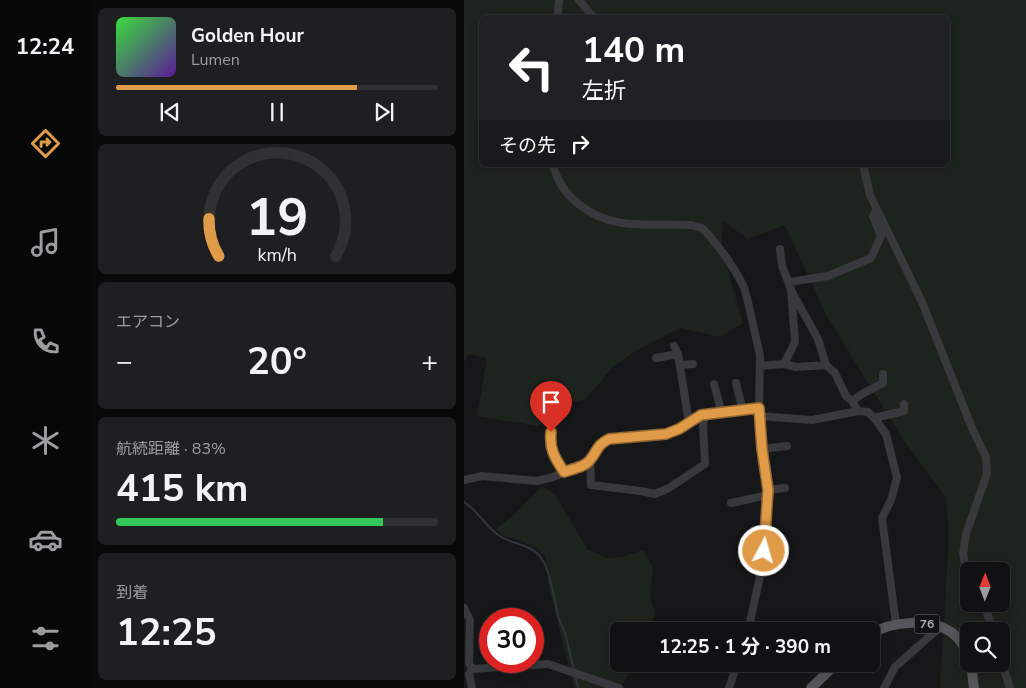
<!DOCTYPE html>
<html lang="ja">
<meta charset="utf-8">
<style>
:root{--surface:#101112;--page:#1e1f20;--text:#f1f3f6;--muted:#9c9d9f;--line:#303132;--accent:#df9b48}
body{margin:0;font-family:"Nunito Sans","Noto Sans JP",sans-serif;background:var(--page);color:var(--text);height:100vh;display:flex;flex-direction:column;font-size:19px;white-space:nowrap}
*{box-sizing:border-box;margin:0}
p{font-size:16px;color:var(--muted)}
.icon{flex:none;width:28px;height:28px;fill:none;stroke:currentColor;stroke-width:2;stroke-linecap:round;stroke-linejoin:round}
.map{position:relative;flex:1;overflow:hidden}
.side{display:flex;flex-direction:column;gap:8px;padding:8px;background:#09090a;width:374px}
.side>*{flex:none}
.banner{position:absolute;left:15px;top:15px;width:471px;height:152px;border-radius:8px;box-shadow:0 2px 12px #0003,0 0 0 1px var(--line);background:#202124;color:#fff;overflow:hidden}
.needle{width:32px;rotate:1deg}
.fabs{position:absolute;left:496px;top:562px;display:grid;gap:10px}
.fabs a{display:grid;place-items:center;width:50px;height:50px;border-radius:8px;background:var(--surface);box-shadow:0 2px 12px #0003,0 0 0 1px var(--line);font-size:25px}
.speed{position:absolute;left:15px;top:608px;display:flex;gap:10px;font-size:25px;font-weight:700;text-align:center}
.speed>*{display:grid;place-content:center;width:65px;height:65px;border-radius:50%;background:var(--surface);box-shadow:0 2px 12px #0003,0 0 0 1px var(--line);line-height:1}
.speed .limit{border:8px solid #d22;background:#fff;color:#111}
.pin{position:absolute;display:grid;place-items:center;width:42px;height:42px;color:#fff;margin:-51px -21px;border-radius:50% 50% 50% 0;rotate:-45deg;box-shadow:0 0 5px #0007}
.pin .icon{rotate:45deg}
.me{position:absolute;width:55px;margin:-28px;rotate:6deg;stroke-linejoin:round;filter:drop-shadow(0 0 4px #0008)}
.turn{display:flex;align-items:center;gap:18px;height:105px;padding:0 20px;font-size:22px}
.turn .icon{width:65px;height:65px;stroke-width:2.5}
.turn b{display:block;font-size:35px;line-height:42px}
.then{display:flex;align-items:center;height:48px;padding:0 20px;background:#0003;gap:10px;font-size:19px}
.big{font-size:38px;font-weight:700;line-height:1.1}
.side .widget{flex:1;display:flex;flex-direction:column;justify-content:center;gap:8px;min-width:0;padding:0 18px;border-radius:8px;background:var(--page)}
.side .dial{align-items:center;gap:0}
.dial svg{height:130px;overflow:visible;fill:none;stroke:var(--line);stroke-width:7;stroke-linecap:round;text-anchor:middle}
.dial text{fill:var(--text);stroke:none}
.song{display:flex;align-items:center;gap:15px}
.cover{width:60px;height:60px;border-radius:8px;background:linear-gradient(135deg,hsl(120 70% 55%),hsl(270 70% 35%))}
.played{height:5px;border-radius:2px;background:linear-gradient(90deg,var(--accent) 75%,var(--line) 75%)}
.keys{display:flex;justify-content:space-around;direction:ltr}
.heat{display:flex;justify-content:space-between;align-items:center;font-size:28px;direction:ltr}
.charge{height:8px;border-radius:4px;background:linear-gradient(90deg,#34c759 83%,var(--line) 0)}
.trip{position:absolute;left:146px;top:622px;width:270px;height:50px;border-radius:8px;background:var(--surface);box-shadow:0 2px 12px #0003,0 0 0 1px var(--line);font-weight:700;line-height:50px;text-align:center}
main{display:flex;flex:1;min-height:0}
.dock{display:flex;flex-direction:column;width:90px;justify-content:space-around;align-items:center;background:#060707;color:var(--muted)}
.dock .icon{width:35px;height:35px}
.dock .on{color:var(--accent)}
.dock b{font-size:22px;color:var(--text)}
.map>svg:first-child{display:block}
.green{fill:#1d231d;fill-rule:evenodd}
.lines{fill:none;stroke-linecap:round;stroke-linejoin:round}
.stream{stroke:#2e363b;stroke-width:2}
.minor{stroke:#38393d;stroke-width:8}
.major{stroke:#54565b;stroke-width:10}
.route-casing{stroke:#91652f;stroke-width:12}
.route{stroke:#df9b48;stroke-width:9}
.labels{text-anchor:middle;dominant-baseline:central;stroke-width:5;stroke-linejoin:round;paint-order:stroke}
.shield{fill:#111213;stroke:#7c8086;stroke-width:1}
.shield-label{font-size:12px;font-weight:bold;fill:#aaafb7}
</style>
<main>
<nav class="dock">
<b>12:24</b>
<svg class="icon on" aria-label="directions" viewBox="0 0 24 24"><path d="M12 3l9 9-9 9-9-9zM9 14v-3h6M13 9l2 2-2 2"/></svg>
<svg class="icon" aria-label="music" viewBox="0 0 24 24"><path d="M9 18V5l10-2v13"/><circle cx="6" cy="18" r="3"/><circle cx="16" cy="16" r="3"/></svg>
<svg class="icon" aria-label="phone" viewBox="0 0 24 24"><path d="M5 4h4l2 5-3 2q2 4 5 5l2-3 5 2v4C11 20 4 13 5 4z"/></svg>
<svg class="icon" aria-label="climate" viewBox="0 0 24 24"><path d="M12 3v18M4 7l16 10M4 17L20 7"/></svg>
<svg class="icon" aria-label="car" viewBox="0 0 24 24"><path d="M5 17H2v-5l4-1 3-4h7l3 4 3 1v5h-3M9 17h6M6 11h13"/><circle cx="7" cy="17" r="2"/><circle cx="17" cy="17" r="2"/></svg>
<svg class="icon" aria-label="filters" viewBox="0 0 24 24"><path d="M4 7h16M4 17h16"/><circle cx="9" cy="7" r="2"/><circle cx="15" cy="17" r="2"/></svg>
</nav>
<section class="side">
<div class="widget">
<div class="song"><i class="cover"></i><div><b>Golden Hour</b><p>Lumen</p></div></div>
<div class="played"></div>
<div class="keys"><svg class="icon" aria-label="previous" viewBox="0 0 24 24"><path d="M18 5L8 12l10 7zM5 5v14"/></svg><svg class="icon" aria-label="pause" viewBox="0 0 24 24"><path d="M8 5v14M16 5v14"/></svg><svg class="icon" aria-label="next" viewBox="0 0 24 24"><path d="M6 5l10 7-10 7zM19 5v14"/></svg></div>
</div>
<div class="widget dial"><svg viewBox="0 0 100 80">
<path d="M14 69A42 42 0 1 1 86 69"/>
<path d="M14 69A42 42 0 0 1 8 46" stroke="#df9b48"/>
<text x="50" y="56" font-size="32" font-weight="700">19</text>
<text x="50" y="72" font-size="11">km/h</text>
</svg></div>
<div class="widget"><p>エアコン</p>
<div class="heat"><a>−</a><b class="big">20°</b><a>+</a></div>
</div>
<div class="widget"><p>航続距離 · 83%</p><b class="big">415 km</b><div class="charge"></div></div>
<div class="widget"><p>到着</p><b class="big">12:25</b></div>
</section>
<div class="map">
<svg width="563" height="688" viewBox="0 0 563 688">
<rect width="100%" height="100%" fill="#161718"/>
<path class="green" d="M0,0H562V688H476L485,535L482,498L440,441L362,315L321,225L284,239L259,221L258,243L269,289L279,323L256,337L216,328L173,350L148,368L121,400L97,405L74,426L13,416L23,358L5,354L0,362ZM18,18H484V165H18ZM505,571H538V604H505ZM505,631H538V664H505Z
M78,486L91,494L123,549L143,558L158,557L179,550L189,567L186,596L191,614L184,631H155V664H171L156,688H110L84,583L81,556L72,547L38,535L32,529L52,513Z"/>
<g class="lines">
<path class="stream" d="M0,502C13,510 21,525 33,534C45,544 63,543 74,554C86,566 90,599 94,615C95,621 99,627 101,633C104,645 107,658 110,670
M111,675L114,688"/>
<path class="minor" d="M115,0L130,18
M93,18L95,0
M89,165C97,197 126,218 158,223C180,226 206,224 228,225L238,228L245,235L262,257L273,274L280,287L285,306L296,356L295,409L298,449L304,490V511L299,563L284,631
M399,165L406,195L458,302L508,428L522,457L523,474L502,534L499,554L502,568L505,575
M325,282L364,276L407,258L417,236L409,216L413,210
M328,292L354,339L362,365L371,373L382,396L388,401L394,411
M210,346L214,354L225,423
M192,358L214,354
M320,364L332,367L362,365
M216,365L229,364
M296,366L320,364L331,342L327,289L318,266L316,249
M272,383L279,411
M250,384L258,414
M388,401L398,394L419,383V374
M296,416L348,420L394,411L404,412L410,418L422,434L433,478L427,500L418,518L432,624
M410,418L440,411V404
M87,432C85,449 91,458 100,472
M298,449L323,446
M126,460L127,485L177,491L191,494L205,488L241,464L239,425L241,415
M0,480L18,476L73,481L89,477L121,464L126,460L137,443L145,439L202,434L215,429L237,415L295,409
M304,490L321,488
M267,503L304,495
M520,604L529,631
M0,608L6,620L5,663L8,669L84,664L155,688
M538,663L546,688
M8,669L5,674L8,688
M265,688L273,664
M420,688L431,667L476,627"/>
<path class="major" d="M408,634C427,621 468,618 487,632C496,638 501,647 505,657
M507,664L510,688
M347,688L372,664"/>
</g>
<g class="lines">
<defs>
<path id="route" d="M87,432C85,449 91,458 100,472C108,469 121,467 126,460C134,450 133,445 145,439L202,434L215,429L237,415L295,408L298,449L304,490L300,551"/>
</defs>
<use href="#route" class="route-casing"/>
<use href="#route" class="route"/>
</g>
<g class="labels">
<rect class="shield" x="450.5" y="614.5" width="25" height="19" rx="4"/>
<g class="shield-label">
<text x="463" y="624">76</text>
</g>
</g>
</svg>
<div class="fabs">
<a><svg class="needle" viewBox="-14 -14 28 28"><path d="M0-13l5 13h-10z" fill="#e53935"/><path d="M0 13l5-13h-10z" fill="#9c9d9f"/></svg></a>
<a><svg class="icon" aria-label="search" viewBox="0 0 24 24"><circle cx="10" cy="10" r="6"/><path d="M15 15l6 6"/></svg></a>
</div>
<div class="speed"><div class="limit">30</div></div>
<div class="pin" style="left:87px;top:432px;background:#d93025"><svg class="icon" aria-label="arrive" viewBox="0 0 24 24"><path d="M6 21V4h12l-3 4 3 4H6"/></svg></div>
<svg class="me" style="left:300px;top:551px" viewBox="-20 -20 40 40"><circle r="17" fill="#df9b48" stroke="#fff" stroke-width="3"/><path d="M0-11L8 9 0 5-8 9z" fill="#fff"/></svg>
<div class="trip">12:25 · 1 分 · 390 m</div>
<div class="banner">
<div class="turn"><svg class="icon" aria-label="left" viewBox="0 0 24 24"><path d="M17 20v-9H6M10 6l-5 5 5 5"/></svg><div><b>140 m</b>左折</div></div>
<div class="then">その先<svg class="icon" aria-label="right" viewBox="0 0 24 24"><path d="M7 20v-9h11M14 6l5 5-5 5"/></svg></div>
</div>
</div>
</main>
